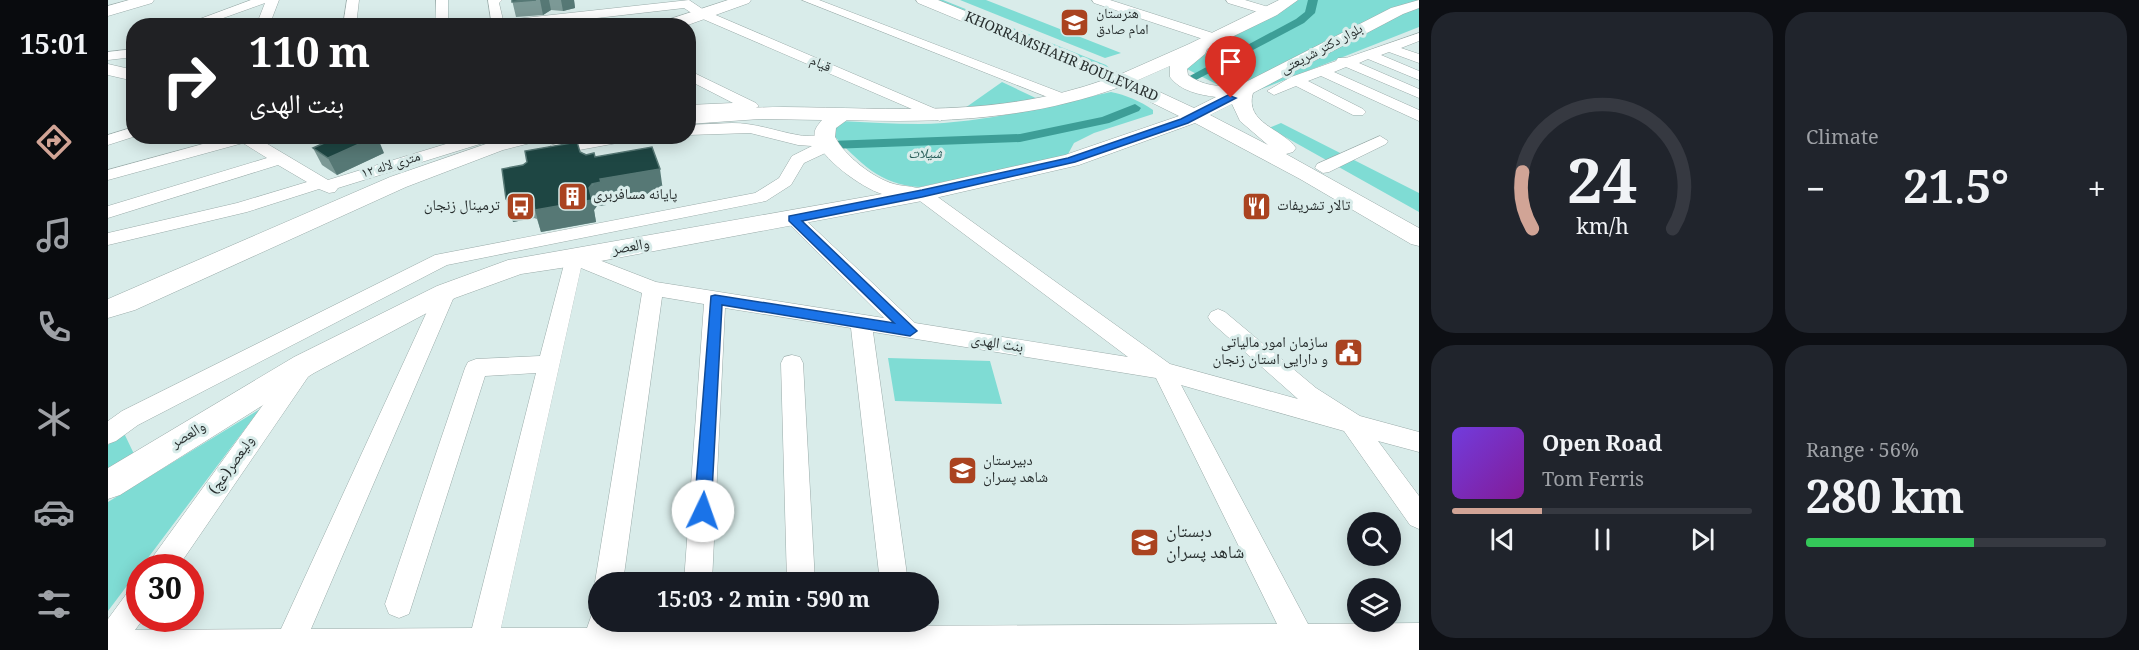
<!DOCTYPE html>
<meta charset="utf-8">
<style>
:root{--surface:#171b24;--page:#20242c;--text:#f1f3f6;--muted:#9ea1a6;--line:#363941;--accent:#d1a496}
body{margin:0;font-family:Georgia,"Noto Naskh Arabic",serif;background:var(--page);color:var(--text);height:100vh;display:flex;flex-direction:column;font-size:22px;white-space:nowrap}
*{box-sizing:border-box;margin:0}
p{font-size:20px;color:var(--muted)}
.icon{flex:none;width:33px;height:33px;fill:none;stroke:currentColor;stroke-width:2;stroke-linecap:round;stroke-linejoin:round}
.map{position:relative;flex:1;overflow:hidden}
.side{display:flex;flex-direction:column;gap:12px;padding:12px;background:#0d0f14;width:720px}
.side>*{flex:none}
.top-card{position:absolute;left:18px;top:18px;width:570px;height:126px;border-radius:24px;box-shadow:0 3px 15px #0003;background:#202124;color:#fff;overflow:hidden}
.controls{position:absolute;left:1239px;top:512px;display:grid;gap:12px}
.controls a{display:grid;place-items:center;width:54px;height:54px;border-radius:50%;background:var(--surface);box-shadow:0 3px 15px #0003;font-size:30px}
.speed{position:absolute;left:18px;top:554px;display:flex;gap:12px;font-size:30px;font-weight:700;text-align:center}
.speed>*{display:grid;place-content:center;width:78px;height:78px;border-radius:50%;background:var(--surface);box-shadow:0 3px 15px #0003;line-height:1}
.speed .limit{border:9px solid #d22;background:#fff;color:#111}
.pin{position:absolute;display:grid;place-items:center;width:51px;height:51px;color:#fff;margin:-62px -26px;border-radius:50% 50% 50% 0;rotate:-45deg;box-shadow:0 0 6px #0007}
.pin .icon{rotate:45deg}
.me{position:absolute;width:66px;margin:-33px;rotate:3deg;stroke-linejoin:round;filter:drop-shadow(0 0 4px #0008)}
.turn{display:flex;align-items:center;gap:21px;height:126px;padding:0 24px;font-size:27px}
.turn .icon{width:78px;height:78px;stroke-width:2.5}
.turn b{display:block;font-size:42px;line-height:51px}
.big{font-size:45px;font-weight:800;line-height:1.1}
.side .widget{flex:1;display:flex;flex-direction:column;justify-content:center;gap:9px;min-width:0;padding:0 21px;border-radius:24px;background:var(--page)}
.side .dial{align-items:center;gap:0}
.dial svg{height:156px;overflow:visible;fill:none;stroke:var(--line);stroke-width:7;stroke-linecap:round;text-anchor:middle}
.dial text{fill:var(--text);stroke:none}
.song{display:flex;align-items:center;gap:18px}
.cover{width:72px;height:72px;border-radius:9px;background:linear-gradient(135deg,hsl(260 70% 55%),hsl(290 70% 35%))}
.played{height:6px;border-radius:3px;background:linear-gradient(90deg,var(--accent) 30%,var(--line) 30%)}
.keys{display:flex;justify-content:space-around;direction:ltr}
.heat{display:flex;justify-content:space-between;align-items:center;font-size:33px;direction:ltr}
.charge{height:9px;border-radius:4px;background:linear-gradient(90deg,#34c759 56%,var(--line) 0)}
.side .tiles{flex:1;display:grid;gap:12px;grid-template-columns:repeat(2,1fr)}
.trip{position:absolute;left:480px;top:572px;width:351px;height:60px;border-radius:30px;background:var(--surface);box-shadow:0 3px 15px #0003;font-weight:800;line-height:60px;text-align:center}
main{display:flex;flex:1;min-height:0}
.tab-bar{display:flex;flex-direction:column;width:108px;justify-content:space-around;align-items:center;background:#090b0e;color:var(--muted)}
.tab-bar .icon{width:42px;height:42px}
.tab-bar .on{color:var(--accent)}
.tab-bar b{font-size:27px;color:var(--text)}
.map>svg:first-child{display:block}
.green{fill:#7fdcd4}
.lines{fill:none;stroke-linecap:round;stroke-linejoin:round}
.canal{fill:#3d9e97;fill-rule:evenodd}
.minor-casing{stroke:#9aaba9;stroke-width:1}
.major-casing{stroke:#9aaba9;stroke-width:1}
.minor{fill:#fff;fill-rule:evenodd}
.major{fill:#fff;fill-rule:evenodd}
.wall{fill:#7c9996}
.shaded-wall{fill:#567875}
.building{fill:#1e4643;stroke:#567875;stroke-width:1.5}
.route{fill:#1a73e8;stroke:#114b97;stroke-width:1.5}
.labels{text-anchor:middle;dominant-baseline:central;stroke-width:6;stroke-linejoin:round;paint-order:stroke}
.far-poi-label{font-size:14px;fill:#272e2e;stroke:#d9ecea;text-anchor:start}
.far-street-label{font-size:14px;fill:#272e2e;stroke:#d9ecea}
.far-park-label{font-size:14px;font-style:italic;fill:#235955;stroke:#d9ecea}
.poi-label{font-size:15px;fill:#272e2e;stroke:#d9ecea;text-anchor:start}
.street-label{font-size:15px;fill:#272e2e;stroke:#d9ecea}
.near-poi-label{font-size:18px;fill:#272e2e;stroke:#d9ecea;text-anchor:start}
</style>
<main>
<nav class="tab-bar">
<b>15:01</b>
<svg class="icon on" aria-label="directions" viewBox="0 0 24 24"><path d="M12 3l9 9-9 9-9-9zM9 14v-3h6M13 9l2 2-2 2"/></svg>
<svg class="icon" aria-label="music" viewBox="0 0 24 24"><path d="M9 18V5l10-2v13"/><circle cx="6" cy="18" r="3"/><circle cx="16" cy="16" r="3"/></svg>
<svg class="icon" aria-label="phone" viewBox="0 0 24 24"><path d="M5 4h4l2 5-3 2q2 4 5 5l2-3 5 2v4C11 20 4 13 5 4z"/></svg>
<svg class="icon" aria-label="climate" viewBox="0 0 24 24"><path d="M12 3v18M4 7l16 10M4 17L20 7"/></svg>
<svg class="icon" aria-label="car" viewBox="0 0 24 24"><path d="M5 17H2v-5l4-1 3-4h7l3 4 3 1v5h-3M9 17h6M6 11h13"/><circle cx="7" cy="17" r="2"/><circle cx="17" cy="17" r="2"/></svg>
<svg class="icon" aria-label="filters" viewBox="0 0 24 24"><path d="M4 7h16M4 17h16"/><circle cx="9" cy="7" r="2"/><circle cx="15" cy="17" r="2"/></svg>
</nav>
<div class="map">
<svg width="1311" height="650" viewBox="0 0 1311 650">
<rect width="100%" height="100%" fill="#d9ecea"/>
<path class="green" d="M821,0H835L998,65L1006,72Z
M852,0H878L1013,53L997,58Z
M1173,0H1311V27L1146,92L1118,89L1075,67L1099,53Z
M894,82L932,100L857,108Z
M1003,92C1018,95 1032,101 1045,110V114L986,133L966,143L959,156L812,187C771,185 752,162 725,135L727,127L732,121C759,122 785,124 811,124C876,123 940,106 1003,92Z
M1173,123L1311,193V212L1161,128Z
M780,358L882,361L894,404L787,401Z
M152,409L0,611V502Z
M15,431L26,454L0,469V445Z"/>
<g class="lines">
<path class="canal" d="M1200,0H1210L1207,13L1196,23L1088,80L1084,81L1078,78L1188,19L1197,12Z
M1027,104L1033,108L1031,111L1001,123L912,142L722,149L716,145L722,141L912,134L994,117Z"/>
<defs>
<path id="minor" d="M143,0H171L161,26H148L157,3L93,26H73Z
M239,0H251L248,26H235Z
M328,0H340V26H296L302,22L328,19Z
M380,0H394L391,3L395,20H398L581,0L596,10L837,113L840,116L832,121L827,119L588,16L576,8L419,26H384Z
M694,0H711L962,96L964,99L957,103L952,102Z
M984,0H1002L1111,35L1113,38L1111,41H1101L986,3Z
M1118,0H1137L1167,9L1169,12L1163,16L1120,3Z
M1311,33V41L1293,48L1311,54V63L1281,52L1273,55L1311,71V80L1260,59L1251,63L1311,89V98L1238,67L1226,72L1311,110V121L1213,76L1200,81L1255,109L1258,112L1255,115H1245L1188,86L1166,95L1159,91L1183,77L1228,61L1230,58H1238Z
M26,49V57L0,60V52Z
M580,70L648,103L651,106L643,111L580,115V105L625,103L580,80Z
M624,123C648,123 667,131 690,135C702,138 713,133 724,136L725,141L730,145L728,148L696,163L683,185L658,201L339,265L30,425L8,441L0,444V421L14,411L327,255L647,193L671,178L684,156L704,146L690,145L642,133L580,135V125Z
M26,127V136H28L0,145V135Z
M124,136H146L220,180L364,136H390L388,139L230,188L227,192L221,193L211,189L139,212L0,245V233L129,203L199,182L170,165L0,218V206L159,158L135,143L0,180V170Z
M491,136H528L520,141L444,155L436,150L444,145Z
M1272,136L1280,141L1278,144L1221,172L1215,173L1207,168L1209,164Z
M814,189L820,190L1062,364L1190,399L1103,322L1100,317L1103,312L1110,309L1117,312L1208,388L1252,416L1311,432V452L1270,441L1311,496V529L1302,525L1236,431L1073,385L1200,624L1311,623V650H0V619L22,589L32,585V618H36L27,630L173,629L328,292L331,287L338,285L345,287L348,292L203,629L364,628L428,373L377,376L301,614L291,618L281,614L277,604L357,368L360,362L368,359L432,356L459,253L466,252L473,253L548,282L776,318L679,222L676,218L679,214H691L807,323L1020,357L808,198L805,194L808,190ZM473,268L534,293L487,582L490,590V582H515L554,297L596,304L576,582H604L617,308L743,328L772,582H800L765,332L1048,378L1169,624L602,627V621H574L573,627L509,628V621H490V608L485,611L479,628H393Z
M684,355L692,357L695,363L707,582H679L673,363L676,357Z
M194,359L202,362L205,368L202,374L70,567H40L44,558L186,362Z"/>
<path id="major" d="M21,0H46L44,3L0,16V6Z
M620,0H643L641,3L577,26H551L553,22Z
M808,0H830L1013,74L1081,44L1171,0H1190L1169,15L1099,49L1097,54L1079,69L1080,75C1095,86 1111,87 1130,86L1283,8L1311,0V8L1295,14L1145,93C1136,123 1175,129 1188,148L1185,152L1178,154L1311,228V246L1303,244L1192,179L1087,123L971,165L814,201L466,266L413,274L347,298L206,373L12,495L0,499V468L186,357L329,286L400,260L774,194C754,188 712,158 707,137C705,130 710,125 714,120L652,119L580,124V112C612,110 644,107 676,107C787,108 889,118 996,80L810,3ZM1062,66V77C1072,91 1092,95 1108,97L1086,108L1028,81ZM1012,87L1071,116L957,155L809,188C802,186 793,186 786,184C765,178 737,156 727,137L728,128L739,120C835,123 920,120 1012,87ZM1124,104L1132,121L1160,145L1102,115Z
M0,64L26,70V81L0,75Z
M401,136H437L434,140L395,150L298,187L27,310L0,318V299L282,177Z"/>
</defs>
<use href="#minor" class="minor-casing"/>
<use href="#major" class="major-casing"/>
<use href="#minor" class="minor"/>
<use href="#major" class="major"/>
</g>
<path class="wall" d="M404,0H466L467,8L455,11L443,10L435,15L408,17Z
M205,148L276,153L229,175L214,165Z
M472,152L487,157L555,191L497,201L498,205L489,206L486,210L488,222L433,232L429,219L426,218L405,222L415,165Z"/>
<path class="shaded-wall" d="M432,0H441L443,10L435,15Z
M453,0H466L467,8L455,11Z
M269,136L276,153L229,175L220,158Z
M552,169L555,191L497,201L498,205L489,206L486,210L488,222L433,232L427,210L481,188L492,179Z
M420,196L426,218L405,222L398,199Z"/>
<path class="building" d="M404,0H428L404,2Z
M232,136H269L220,158L205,148Z
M469,142L472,152L478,155L486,153L487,157L544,147L552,169L492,179L493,182L484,184L481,188L484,200L427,210L425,198L420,196L398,199L394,169L415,165L419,162L417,151Z"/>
<path class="route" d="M1120,95L1128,98L1080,123L967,162L814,197L694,221L809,331L802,336L614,305L603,511L601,517L595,519L589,517L586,511L603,296L607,295L786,323L681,221V216L814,190L960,158L1073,119Z"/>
<defs>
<symbol id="school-square" viewBox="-11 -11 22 22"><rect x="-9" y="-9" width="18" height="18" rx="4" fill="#aa4320" stroke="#d9ecea"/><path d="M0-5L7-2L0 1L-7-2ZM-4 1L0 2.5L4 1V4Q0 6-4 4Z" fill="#fff"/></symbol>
<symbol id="building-square" viewBox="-11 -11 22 22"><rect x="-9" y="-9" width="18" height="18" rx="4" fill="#aa4320" stroke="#d9ecea"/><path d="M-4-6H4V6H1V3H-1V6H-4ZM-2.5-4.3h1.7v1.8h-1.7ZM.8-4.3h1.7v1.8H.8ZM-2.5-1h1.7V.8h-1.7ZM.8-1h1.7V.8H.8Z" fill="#fff"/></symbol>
<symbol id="bus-square" viewBox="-11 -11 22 22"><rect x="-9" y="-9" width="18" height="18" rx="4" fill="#aa4320" stroke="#d9ecea"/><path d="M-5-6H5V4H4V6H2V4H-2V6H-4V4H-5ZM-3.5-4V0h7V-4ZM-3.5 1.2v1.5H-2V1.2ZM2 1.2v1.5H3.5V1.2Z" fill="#fff"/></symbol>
<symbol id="restaurant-square" viewBox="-11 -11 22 22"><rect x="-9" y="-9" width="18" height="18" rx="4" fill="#aa4320" stroke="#d9ecea"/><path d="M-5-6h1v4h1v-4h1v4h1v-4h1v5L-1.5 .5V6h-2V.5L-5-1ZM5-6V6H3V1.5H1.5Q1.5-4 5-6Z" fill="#fff"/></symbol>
<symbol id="civic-square" viewBox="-11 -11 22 22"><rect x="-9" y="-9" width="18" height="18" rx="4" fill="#aa4320" stroke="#d9ecea"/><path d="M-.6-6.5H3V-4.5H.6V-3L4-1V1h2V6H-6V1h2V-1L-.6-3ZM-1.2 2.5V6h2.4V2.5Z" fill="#fff"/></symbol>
</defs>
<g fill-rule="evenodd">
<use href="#school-square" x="950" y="6" width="33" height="33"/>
<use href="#building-square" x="448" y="180" width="33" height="33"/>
<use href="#bus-square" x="396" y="190" width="33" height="33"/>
<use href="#restaurant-square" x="1132" y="190" width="33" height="33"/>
<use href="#civic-square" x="1224" y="336" width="33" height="33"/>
<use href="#school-square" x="838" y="454" width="33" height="33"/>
<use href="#school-square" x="1020" y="526" width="33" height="33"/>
</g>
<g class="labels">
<g class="far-poi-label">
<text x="988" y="15">هنرستان<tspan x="988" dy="16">امام صادق</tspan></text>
</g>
<g class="far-street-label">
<text transform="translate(1214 50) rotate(-28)">بلوار دکتر شریعتی</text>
<text transform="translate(953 58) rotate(23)">KHORRAMSHAHR BOULEVARD</text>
<text transform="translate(712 65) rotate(23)">قیام</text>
<text transform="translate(283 166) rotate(-17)">۱۲ متری لاله</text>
</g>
<g class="far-park-label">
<text x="817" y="155">شیلات</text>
</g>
<g class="poi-label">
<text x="485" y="196">پایانه مسافربری</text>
<text x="392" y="207" text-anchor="end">ترمینال زنجان</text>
<text x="1169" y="207">تالار تشریفات</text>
<text x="1220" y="344" text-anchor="end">سازمان امور مالیاتی<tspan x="1220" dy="17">و دارایی استان زنجان</tspan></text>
<text x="875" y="462">دبیرستان<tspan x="875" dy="17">شاهد پسران</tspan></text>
</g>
<g class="street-label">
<text transform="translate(523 248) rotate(-10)">والعصر</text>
<text transform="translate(889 345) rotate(9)">بنت الهدی</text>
<text transform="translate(81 436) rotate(-31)">والعصر</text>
<text transform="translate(125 466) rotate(-55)">ولیعصر(عج)</text>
</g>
<g class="near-poi-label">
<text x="1058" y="533">دبستان<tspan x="1058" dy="21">شاهد پسران</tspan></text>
</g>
</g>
</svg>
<div class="controls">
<a><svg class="icon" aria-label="search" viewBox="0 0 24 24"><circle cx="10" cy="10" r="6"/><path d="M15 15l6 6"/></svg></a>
<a><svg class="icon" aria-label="layers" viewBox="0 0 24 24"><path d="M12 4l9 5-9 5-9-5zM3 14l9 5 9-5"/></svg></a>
</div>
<div class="speed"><div class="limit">30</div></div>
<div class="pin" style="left:1123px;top:98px;background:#d93025"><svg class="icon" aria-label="arrive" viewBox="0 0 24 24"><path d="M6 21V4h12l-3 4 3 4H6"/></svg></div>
<svg class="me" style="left:595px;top:511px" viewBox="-20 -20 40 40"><circle r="19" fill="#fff"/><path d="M0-13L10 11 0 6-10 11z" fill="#1a73e8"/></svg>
<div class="trip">15:03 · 2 min · 590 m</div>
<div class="top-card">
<div class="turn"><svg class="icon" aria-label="right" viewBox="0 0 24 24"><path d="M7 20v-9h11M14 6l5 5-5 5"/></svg><div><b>110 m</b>بنت الهدی</div></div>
</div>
</div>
<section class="side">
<div class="tiles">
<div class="widget dial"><svg viewBox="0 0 100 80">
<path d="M14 69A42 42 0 1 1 86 69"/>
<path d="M14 69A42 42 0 0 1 9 40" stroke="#d1a496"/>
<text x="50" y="56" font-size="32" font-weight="700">24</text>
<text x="50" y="72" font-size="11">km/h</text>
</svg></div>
<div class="widget"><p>Climate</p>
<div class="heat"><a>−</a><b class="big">21.5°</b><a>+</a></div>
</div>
<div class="widget">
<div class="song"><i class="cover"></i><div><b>Open Road</b><p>Tom Ferris</p></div></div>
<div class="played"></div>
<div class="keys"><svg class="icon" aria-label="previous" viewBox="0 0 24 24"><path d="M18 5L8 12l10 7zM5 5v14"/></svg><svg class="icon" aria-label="pause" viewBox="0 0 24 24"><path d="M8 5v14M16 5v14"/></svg><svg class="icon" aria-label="next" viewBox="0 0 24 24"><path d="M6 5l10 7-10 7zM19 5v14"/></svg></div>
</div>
<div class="widget"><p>Range · 56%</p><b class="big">280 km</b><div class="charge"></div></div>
</div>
</section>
</main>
